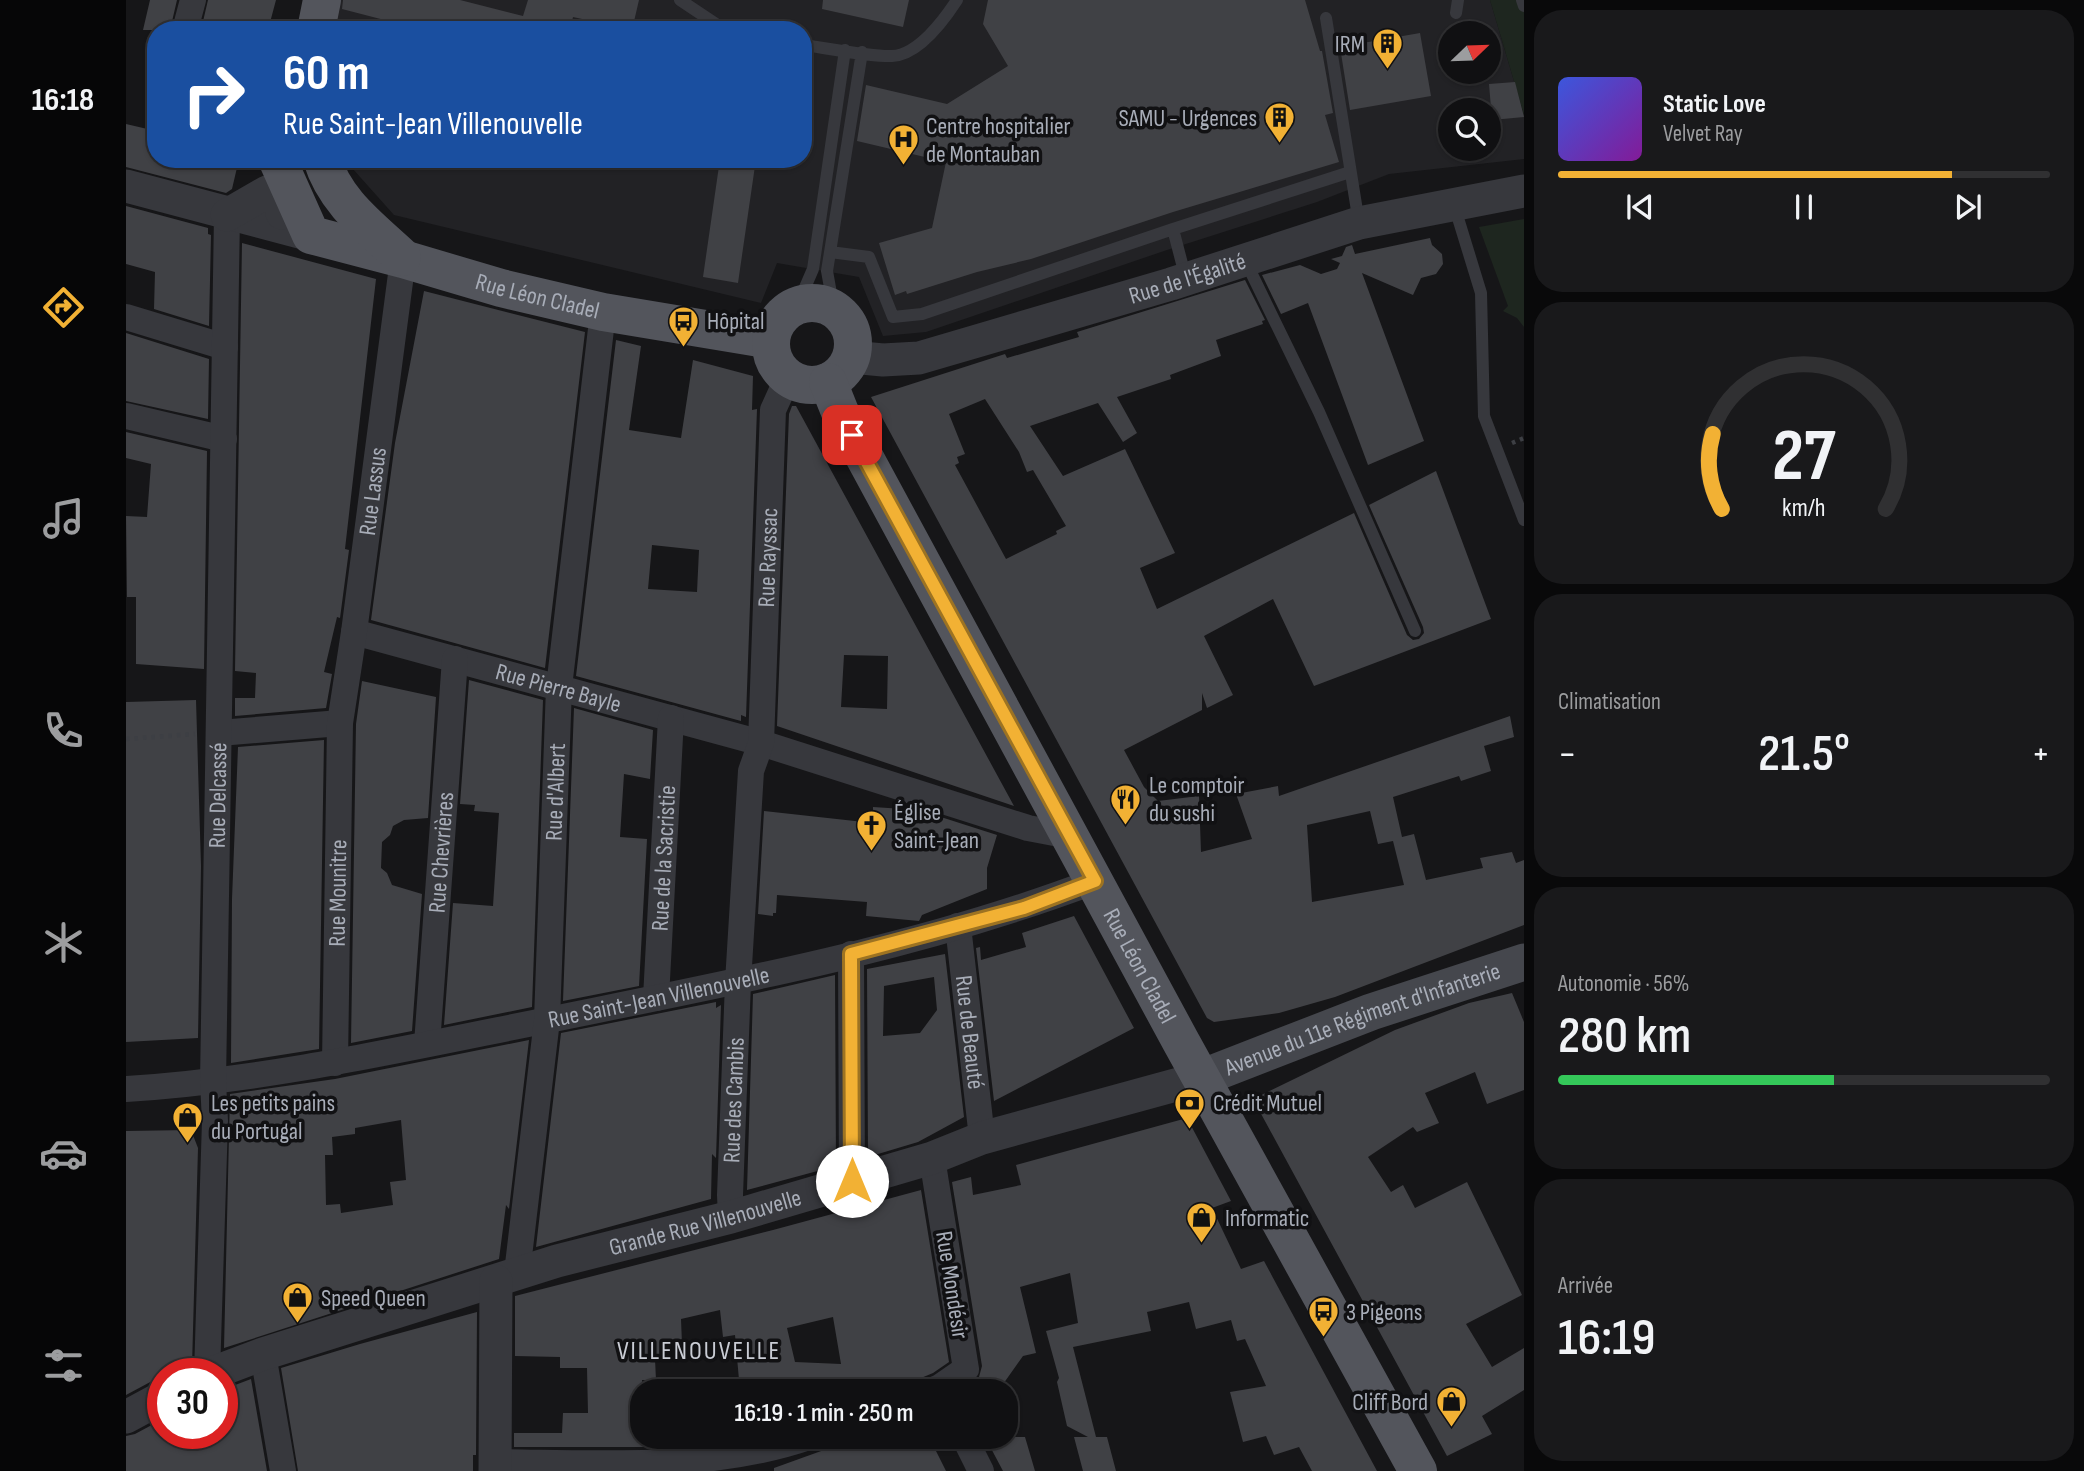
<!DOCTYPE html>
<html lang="fr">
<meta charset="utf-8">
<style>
:root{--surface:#101012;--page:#19191b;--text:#f1f3f6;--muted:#9c9d9f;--line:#303032;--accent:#f2b134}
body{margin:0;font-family:"Sofia Sans Condensed",sans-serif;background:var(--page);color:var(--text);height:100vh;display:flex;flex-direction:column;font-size:26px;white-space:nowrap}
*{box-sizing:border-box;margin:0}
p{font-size:23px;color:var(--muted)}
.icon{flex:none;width:38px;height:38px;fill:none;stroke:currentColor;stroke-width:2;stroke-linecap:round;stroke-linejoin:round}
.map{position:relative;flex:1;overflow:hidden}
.side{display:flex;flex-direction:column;gap:10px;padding:10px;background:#09090a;width:560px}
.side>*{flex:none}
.top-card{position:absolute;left:21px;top:21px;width:665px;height:147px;border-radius:28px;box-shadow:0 2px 5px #0004,0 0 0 2px var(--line);background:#1a4fa0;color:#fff;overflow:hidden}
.needle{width:46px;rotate:67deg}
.buttons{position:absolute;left:1312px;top:21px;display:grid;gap:14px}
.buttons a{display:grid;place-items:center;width:63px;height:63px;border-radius:50%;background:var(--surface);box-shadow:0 2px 5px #0004,0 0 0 2px var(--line);font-size:35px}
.speed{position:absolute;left:21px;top:1358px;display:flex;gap:14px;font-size:35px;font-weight:700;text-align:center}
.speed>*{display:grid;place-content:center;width:91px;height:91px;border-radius:50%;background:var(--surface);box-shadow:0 2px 5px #0004,0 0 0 2px var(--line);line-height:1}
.speed .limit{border:10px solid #d22;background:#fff;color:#111}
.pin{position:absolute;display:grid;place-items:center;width:60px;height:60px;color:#fff;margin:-30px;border-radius:14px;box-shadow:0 4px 10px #0006}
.me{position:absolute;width:77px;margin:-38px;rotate:0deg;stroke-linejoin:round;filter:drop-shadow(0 0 5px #0008)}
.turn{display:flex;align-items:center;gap:24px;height:147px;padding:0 21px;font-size:32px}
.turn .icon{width:91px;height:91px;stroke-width:2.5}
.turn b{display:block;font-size:49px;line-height:60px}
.big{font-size:52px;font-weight:600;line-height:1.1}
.side .widget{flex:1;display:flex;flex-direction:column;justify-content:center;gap:10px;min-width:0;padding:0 24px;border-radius:28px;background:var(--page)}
.side .dial{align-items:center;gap:0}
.dial svg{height:182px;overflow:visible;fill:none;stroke:var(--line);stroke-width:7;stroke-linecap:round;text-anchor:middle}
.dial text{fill:var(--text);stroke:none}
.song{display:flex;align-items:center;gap:21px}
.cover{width:84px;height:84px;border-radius:10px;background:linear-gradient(135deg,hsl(230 70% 55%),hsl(290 70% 35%))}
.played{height:7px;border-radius:4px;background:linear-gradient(90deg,var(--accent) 80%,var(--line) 80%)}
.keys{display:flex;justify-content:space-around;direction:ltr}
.heat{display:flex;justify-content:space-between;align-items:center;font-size:38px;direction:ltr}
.charge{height:10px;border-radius:5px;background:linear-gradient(90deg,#34c759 56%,var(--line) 0)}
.trip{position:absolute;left:504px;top:1379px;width:388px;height:70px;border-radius:28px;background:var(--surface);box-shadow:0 2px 5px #0004,0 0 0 2px var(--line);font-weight:600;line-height:70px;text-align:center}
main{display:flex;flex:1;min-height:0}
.menu{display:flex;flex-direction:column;width:126px;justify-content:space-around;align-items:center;background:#060607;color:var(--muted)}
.menu .icon{width:49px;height:49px}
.menu .selected{color:var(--accent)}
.menu b{font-size:32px;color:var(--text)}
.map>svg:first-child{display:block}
.built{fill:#222225;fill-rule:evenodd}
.green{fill:#1e261f}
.building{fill:#404145;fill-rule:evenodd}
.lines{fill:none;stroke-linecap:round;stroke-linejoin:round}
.path{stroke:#3d3f44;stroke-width:4.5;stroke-dasharray:3.5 5;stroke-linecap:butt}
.service{stroke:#37383d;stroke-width:12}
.minor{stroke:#37383d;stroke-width:26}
.tertiary{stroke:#37383d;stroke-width:33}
.secondary{stroke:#45474d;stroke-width:37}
.primary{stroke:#53555c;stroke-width:38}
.route-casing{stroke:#9d7322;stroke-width:18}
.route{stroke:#f2b134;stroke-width:12}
.labels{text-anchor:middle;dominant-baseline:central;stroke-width:7;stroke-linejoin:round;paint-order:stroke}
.poi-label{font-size:24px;fill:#a8adb8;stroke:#111113;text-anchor:start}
.street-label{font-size:24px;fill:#a8adb8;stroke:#111113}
.neighbourhood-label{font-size:26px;letter-spacing:2px;fill:#c9ccd4;stroke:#111113}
</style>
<main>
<nav class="menu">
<b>16:18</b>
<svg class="icon selected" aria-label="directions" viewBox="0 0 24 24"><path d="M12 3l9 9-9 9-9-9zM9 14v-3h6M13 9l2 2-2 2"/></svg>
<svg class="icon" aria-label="music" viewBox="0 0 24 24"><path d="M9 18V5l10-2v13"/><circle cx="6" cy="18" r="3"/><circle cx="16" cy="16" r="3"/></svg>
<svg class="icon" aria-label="phone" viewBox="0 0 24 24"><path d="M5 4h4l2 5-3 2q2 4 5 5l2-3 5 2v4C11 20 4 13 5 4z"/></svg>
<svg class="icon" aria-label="climate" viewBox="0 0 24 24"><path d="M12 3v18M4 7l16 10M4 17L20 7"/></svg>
<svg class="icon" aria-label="car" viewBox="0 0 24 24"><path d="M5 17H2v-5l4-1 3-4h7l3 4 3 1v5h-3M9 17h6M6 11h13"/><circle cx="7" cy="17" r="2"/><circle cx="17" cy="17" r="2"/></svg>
<svg class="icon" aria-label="filters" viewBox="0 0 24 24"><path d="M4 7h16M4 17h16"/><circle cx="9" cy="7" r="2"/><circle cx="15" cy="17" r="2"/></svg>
</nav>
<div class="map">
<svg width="1398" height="1471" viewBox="0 0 1398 1471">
<rect width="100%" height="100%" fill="#161618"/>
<path class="built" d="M207,0H1364L1398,115V159L1263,174L1191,202L1041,250L800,332L757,336L733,277L651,263L635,303L268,215L218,159H677V30H206ZM1325,33H1363V72H1325ZM1325,110H1363V149H1325Z"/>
<path class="green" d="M1364,0H1398V115Z
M1398,219V327L1391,318L1377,311L1382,306L1353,227Z"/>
<path class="building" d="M24,0H51L44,30H17Z
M82,0H150L142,30H75Z
M217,0H334L397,16L402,0H513L506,30L447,17L444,30H297L216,9Z
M697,0H783L777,27L696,9Z
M862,0H1179L1194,51H1196L1207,113L1199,115L1213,162L1047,212L905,259L851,272L781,294L780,291L769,295L753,243L806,228L820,162L731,141L740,85L821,104L882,66L857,24Z
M1294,33L1305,96L1224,110L1214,47Z
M1389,82L1398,117L1366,120L1363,84Z
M0,124L30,131V159H113L106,189L100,193L0,167Z
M594,159H630L612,283L577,277Z
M0,206L82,228V234L85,235L83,326L28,309L29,272L0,264Z
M1304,238L1306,245L1316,254L1317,264L1310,274L1295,278L1287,295L1236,273L1298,441L1242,465L1182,303L1155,314L1136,275L1174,265L1195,274L1211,269L1214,263L1205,259L1216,256L1220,247L1226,245L1229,254Z
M116,243L250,279L219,549L223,550L214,618L211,617L198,672L206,674L200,708L109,716V698H129L130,673L109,671Z
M1119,280L1139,320L1136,321L1137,324L1090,340L1095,356L1044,375L1045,379L991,397L1011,433L997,442L972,403L904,426L937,476L999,449L1049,553L1014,568L1031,609L1228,513L1281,635L1287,640L1293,639L1298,633L1297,627L1243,505L1310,471L1365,619L1188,686L1147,599L1078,636L1107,695L1081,708L1076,693V710L998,750L1018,787L1032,801L1073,796L1075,852L1126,839L1110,794L1152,786L1153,796L1384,716L1388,737L1358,746L1365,771L1335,781L1333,776L1267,797L1276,837L1288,834L1300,880L1357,868L1354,858L1386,852L1390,863L1398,860V925L1209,997L1153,1013L1088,1022L1081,1018L745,397L879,354L881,358L953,337L951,332ZM859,399L893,452L901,472L907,470L940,526L930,531L931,534L880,559L829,465L833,463L831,457L839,454L823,414ZM1244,811L1252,844L1267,841L1278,885L1186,902L1181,825Z
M298,291L459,332L419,668L245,620L269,443Z
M0,333L83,359L82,419L0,401Z
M490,340L515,346L503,430L555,438L567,360L627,376L626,410L631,409L620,717L615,715V721L450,676ZM526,545L573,550L571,592L522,589Z
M666,406H670L888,806L651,726L663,414ZM718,655L762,656L761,709L715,707Z
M0,432L81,451L78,669L10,664V597H1L0,516L21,517L25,464L0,458Z
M343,680L417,700L406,1007L318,1025L327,903L367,906L373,813L348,811L349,805L334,804Z
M236,681L310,697L302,818L278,820L267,826L264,835L256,842L255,868L261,873L266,885L296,894L286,1031L225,1043L230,724Z
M70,700L75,866L72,1038L0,1042V702Z
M448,708L527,730L524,779L498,774L494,837L521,839L513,986L437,1001Z
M198,740L193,1049L105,1063L106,899L112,747Z
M747,807L793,810L871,835L861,868V889L796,915L793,921L740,916L741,902L651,895L650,913H647V916L632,914L638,811L747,823Z
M948,916L1008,1028L868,1101L850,948L854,947L855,960L900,947L896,933Z
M819,954L838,1117L792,1142L742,1157L741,969ZM808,977L811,1010L794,1033L757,1036L758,986Z
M709,975L710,1166L621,1190L627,994Z
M1386,993L1398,1022V1090L1361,1104L1349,1072L1299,1093L1313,1123L1291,1132L1287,1127L1242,1157L1265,1192L1277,1185L1289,1208L1341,1182L1396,1295L1340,1324L1366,1367L1398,1348V1390L1356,1416L1366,1434L1321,1456L1127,1099L1269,1030L1343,1003Z
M590,1002V1008L595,1005L590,1158L586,1154L585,1199L410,1247L435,1033Z
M403,1040L383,1209L380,1205L373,1259L98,1348L104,1094L209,1079ZM275,1120L280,1180L264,1182L267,1205L215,1213L214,1204L200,1205L199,1155H207L206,1137L229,1134V1128Z
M1061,1118L1105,1201L1086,1208L1115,1269L1138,1261L1251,1471H1186L1173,1447L1148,1455L1140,1436L1117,1442L1104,1392L1140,1386L1119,1339L1111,1341L1105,1320L1070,1329L1063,1302L1021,1312L1025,1331L947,1347L970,1437H981L990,1471H957L948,1437H962L941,1426L931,1382L933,1378L920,1331L952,1323L944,1273L894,1287L910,1353L897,1356L875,1387L853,1377L856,1366L826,1182L845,1177L847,1195L895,1185L890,1165Z
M65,1130L72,1148L66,1366L51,1374H37V1378L28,1380L0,1395V1131Z
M795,1190L823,1362L807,1373L764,1391H614L609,1335L597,1337L594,1310L555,1319L556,1344L539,1347L540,1361L529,1359L530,1380H516V1437L615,1438L527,1447H388V1433H436L437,1413H462L461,1368H434V1357L389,1356V1296L647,1230ZM707,1317L715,1364L669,1362L661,1328Z
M351,1312L350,1455H347V1471H172L155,1368L234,1344Z
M125,1379L141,1471H0V1436L9,1434L37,1419V1433H96V1390Z
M734,1437H803L820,1471H648V1468Z
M859,1437H899L909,1471H877Z"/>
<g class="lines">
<path class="path" d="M1386,443L1398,438
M0,739L69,734"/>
<path class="service" d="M554,0L599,30
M1396,0L1398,6
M1330,13L1332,0
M1200,18L1233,223
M677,45C703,48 742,57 766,56C792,55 818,20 831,0
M1328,205L1355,293L1358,416L1398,520
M704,252L743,257L767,317L796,314L1047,229
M1119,260L1193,412L1289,631
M1060,279L1047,229L1224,172
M671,306L687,269L719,50
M708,310L701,271L736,52"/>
<g class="minor">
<path d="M59,30L67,0"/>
<path d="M0,317L99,347"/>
<path d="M0,416L98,439"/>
<path id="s1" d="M228,632L635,743L902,828L944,836"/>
<path d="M93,733L214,723"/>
<path id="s2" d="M832,926L856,1138"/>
<path d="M725,954L726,1181"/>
<path id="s3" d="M530,998L545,718"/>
<path id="s4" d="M301,1044L329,659"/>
<path id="s5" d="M209,1063L214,723L228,632L277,259"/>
<path id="s6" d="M0,1089C144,1080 286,1047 427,1019C609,982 795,947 969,881"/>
<path id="s7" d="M605,1217L604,1195L612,982L625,771L635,743L647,410L662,377"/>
<path id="s8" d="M391,1273L421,1020L433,687L477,312"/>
<path d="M137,1354L157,1471"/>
<path id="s9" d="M81,1374L89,1121L87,1082L101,215"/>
<path d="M804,1391L814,1387L840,1369L806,1158"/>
<path d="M838,1437L855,1471"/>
<path d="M369,1462C473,1463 584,1471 683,1437"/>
</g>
<g class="tertiary">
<path d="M0,186L185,235"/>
<path d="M101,215L141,192L167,193L156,213"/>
<path id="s10" d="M725,357L757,360L793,358L1045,284L1233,223L1398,191"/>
<path id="s11" d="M84,1374L137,1354L431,1261L605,1217L806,1158L856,1138L1075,1078"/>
<path d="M0,1417L37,1397"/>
<path d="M369,1471L370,1281"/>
</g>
<path class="secondary" id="s12" d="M1075,1078L1245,1012L1398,962"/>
<g class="primary">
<path d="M190,30L196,0"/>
<path id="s13" d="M151,159L185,235L277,259L375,288L477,312L645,340"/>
<path d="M196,159C209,202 244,227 276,257"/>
<circle cx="686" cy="344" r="41"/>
<path id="s14" d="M702,382L714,412L1054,1040L1292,1471"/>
</g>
</g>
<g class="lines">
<defs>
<path id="route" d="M726,1181L725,954L898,908L969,881L726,435"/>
</defs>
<use href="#route" class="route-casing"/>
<use href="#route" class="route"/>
</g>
<defs>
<symbol id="building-pin" viewBox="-11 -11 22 30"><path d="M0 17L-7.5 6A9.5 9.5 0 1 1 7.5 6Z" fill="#f2b134" stroke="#111113"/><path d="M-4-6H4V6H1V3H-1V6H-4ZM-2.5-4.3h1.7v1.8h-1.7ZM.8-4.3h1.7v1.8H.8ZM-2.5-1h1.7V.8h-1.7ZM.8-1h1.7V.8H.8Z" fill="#111"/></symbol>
<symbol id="hospital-pin" viewBox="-11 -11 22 30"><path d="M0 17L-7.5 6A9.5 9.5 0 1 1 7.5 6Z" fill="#f2b134" stroke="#111113"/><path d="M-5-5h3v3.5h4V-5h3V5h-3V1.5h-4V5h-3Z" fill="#111"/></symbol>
<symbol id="bus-pin" viewBox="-11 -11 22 30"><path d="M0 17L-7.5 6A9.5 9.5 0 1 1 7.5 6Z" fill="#f2b134" stroke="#111113"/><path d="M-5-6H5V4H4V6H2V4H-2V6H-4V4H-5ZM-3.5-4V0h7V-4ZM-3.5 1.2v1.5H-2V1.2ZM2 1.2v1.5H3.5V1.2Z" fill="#111"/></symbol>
<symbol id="restaurant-pin" viewBox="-11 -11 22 30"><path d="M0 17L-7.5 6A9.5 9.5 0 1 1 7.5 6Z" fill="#f2b134" stroke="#111113"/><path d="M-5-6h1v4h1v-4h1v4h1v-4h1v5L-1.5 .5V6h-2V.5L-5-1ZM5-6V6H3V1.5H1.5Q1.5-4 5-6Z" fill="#111"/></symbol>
<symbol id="church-pin" viewBox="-11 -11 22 30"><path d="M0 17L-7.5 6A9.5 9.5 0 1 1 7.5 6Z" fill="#f2b134" stroke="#111113"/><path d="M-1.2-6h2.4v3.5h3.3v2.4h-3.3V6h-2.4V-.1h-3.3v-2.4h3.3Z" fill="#111"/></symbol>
<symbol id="bank-pin" viewBox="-11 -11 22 30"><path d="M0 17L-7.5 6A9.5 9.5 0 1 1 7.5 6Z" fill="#f2b134" stroke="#111113"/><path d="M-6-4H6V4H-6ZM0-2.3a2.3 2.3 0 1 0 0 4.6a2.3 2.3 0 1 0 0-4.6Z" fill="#111"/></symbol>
<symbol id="shop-pin" viewBox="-11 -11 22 30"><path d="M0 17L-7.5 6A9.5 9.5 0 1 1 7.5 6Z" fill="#f2b134" stroke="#111113"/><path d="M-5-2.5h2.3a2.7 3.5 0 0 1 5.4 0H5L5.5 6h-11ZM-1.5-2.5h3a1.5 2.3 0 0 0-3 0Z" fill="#111"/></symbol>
</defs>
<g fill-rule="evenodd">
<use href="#building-pin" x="1244" y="26" width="35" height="47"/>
<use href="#building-pin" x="1136" y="100" width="35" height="47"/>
<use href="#hospital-pin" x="760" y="122" width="35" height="47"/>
<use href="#bus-pin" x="540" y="304" width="35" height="47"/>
<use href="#restaurant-pin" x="982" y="782" width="35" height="47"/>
<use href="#church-pin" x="728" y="808" width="35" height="47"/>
<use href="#bank-pin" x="1046" y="1086" width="35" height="47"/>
<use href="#shop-pin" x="44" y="1100" width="35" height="47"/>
<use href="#shop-pin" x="1058" y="1200" width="35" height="47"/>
<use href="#shop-pin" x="154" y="1280" width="35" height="47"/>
<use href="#bus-pin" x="1180" y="1294" width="35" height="47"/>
<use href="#shop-pin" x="1308" y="1384" width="35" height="47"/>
</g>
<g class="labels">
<g class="poi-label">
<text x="1239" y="44" text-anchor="end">IRM</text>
<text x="1131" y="118" text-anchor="end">SAMU - Urgences</text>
<text x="800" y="126">Centre hospitalier<tspan x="800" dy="28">de Montauban</tspan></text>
<text x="581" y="321">Hôpital</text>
<text x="1023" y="785">Le comptoir<tspan x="1023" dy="28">du sushi</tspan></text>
<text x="768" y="812">Église<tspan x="768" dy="28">Saint-Jean</tspan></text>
<text x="85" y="1103">Les petits pains<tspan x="85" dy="28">du Portugal</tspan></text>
<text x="1087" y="1103">Crédit Mutuel</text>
<text x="1099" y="1218">Informatic</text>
<text x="195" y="1298">Speed Queen</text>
<text x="1220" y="1312">3 Pigeons</text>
<text x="1302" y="1402" text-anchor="end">Cliff Bord</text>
</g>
<g class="street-label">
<text stroke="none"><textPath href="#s10" startOffset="348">Rue de l'Égalité</textPath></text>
<text stroke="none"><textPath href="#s13" startOffset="318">Rue Léon Cladel</textPath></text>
<text stroke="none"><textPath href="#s5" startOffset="574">Rue Lassus</textPath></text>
<text stroke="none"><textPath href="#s7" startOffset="662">Rue Rayssac</textPath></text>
<text stroke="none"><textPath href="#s1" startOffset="212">Rue Pierre Bayle</textPath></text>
<text stroke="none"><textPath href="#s8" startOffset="483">Rue d'Albert</textPath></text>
<text stroke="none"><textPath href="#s9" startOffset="579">Rue Delcassé</textPath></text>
<text stroke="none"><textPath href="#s4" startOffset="192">Rue Chevrières</textPath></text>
<text stroke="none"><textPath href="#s3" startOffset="140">Rue de la Sacristie</textPath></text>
<text stroke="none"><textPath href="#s5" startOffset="170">Rue Mounitre</textPath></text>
<text stroke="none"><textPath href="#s14" startOffset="662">Rue Léon Cladel</textPath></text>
<text stroke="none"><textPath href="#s6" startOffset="541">Rue Saint-Jean Villenouvelle</textPath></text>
<text stroke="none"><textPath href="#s12" startOffset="172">Avenue du 11e Régiment d'Infanterie</textPath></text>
<text stroke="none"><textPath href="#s2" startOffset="107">Rue de Beauté</textPath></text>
<text stroke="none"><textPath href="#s7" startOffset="117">Rue des Cambis</textPath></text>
<text stroke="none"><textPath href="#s11" startOffset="518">Grande Rue Villenouvelle</textPath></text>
<text transform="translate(826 1285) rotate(81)">Rue Mondésir</text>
</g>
<g class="neighbourhood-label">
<text x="573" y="1351">VILLENOUVELLE</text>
</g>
</g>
</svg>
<div class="buttons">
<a><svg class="needle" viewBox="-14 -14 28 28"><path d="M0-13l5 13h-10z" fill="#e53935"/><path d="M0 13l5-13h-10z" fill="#9c9d9f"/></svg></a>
<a><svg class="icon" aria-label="search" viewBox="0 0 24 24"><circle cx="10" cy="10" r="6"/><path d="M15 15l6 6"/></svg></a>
</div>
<div class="speed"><div class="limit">30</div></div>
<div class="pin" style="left:726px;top:435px;background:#d93025"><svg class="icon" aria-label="arrive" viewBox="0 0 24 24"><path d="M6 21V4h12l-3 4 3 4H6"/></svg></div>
<svg class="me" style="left:726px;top:1181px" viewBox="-20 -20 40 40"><circle r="19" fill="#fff"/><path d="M0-13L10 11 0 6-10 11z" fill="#f2b134"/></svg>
<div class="trip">16:19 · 1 min · 250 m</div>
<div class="top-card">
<div class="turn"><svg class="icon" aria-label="right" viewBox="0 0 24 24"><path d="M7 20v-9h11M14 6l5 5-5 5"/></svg><div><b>60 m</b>Rue Saint-Jean Villenouvelle</div></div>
</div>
</div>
<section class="side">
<div class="widget">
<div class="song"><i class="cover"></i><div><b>Static Love</b><p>Velvet Ray</p></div></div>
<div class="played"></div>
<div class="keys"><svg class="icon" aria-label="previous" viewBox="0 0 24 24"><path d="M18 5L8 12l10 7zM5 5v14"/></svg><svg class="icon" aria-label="pause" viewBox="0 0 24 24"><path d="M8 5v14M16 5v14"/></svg><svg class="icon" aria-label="next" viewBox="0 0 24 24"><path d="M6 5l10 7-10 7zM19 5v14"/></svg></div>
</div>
<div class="widget dial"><svg viewBox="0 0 100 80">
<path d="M14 69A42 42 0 1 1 86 69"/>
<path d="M14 69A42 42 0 0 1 10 36" stroke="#f2b134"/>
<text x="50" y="56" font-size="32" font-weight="700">27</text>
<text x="50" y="72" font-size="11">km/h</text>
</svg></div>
<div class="widget"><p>Climatisation</p>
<div class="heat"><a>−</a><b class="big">21.5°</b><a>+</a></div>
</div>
<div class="widget"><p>Autonomie · 56%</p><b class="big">280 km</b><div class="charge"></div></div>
<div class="widget"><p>Arrivée</p><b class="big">16:19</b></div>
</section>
</main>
